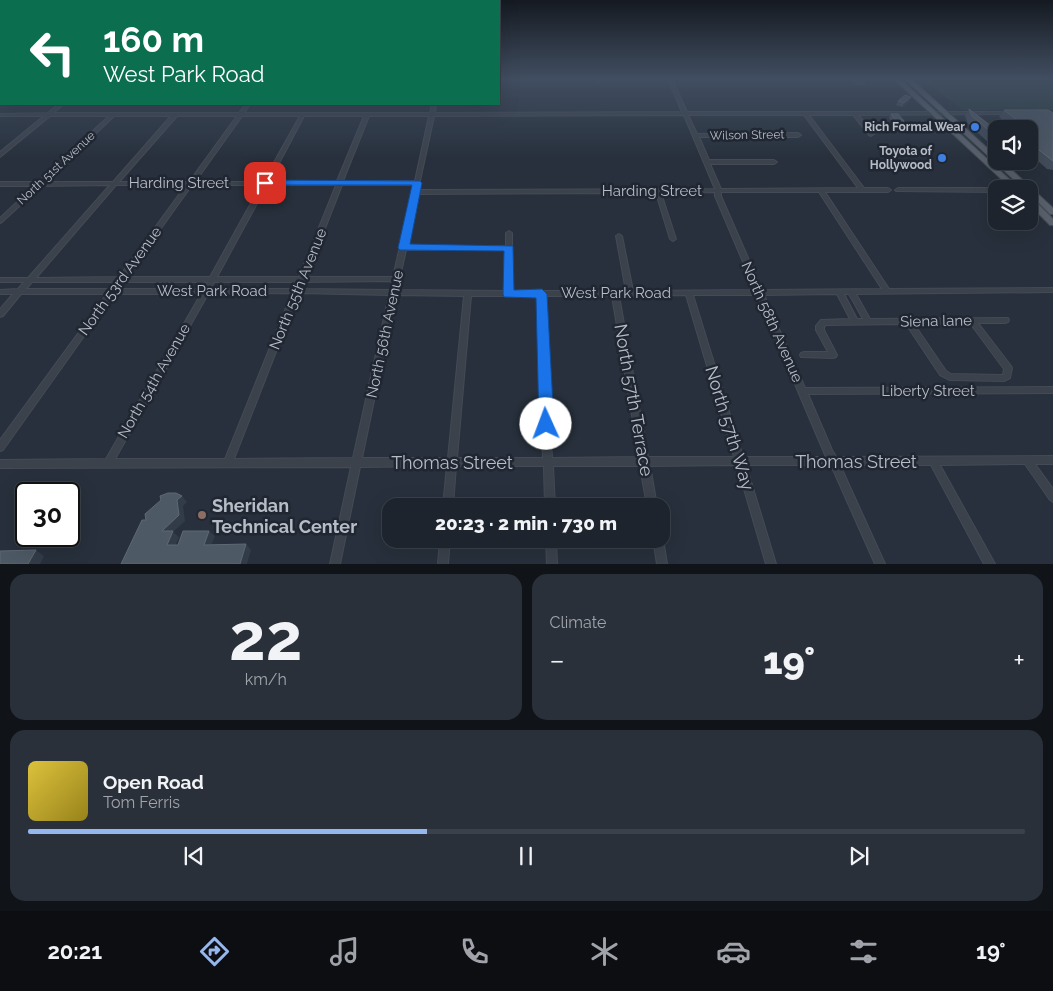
<!DOCTYPE html>
<meta charset="utf-8">
<style>
:root{--surface:#1d242d;--page:#2a3039;--text:#f1f3f6;--muted:#a0a4aa;--line:#3b4149;--accent:#95b7ee}
body{margin:0;font-family:Raleway,sans-serif;background:var(--page);color:var(--text);height:100vh;display:flex;flex-direction:column;font-size:19px;white-space:nowrap}
*{box-sizing:border-box;margin:0}
p{font-size:16px;color:var(--muted)}
.icon{flex:none;width:28px;height:28px;fill:none;stroke:currentColor;stroke-width:2;stroke-linecap:round;stroke-linejoin:round}
.map{position:relative;height:564px;overflow:hidden}
.side{display:flex;flex-direction:column;gap:10px;padding:10px;background:#101419;flex:1}
.side>*{flex:none}
.banner{position:absolute;left:0px;top:0px;width:500px;height:105px;box-shadow:0 5px 20px #0002,0 0 0 1px var(--line);background:#0b6e4f;color:#fff;overflow:hidden}
.buttons{position:absolute;left:988px;top:120px;display:grid;gap:10px}
.buttons a{display:grid;place-items:center;width:50px;height:50px;border-radius:10px;background:var(--surface);box-shadow:0 5px 20px #0002,0 0 0 1px var(--line);font-size:25px}
.speed{position:absolute;left:15px;top:482px;display:flex;gap:10px;font-size:25px;font-weight:700;text-align:center}
.speed>*{display:grid;place-content:center;width:65px;height:65px;border-radius:50%;background:var(--surface);box-shadow:0 5px 20px #0002,0 0 0 1px var(--line);line-height:1}
.speed .limit{border:2px solid #111;border-radius:8px;background:#fff;color:#111}
.pin{position:absolute;display:grid;place-items:center;width:42px;height:42px;color:#fff;margin:-21px;border-radius:10px;box-shadow:0 2px 8px #0006}
.me{position:absolute;width:55px;margin:-28px;rotate:358deg;stroke-linejoin:round;filter:drop-shadow(0 0 4px #0008)}
.turn{display:flex;align-items:center;gap:18px;height:105px;padding:0 20px;font-size:22px}
.turn .icon{width:65px;height:65px;stroke-width:2.5}
.turn b{display:block;font-size:35px;line-height:42px}
.big{font-size:38px;font-weight:800;line-height:1.1}
.side .card{flex:1;display:flex;flex-direction:column;justify-content:center;gap:8px;min-width:0;padding:0 18px;border-radius:15px;background:var(--page)}
.side .dial{align-items:center;gap:0}
.dial b{font-size:65px;line-height:1}
.song{display:flex;align-items:center;gap:15px}
.cover{width:60px;height:60px;border-radius:8px;background:linear-gradient(135deg,hsl(50 70% 55%),hsl(50 70% 35%))}
.played{height:5px;border-radius:2px;background:linear-gradient(90deg,var(--accent) 40%,var(--line) 40%)}
.keys{display:flex;justify-content:space-around;direction:ltr}
.heat{display:flex;justify-content:space-between;align-items:center;font-size:28px;direction:ltr}
.side .tiles{flex:1;display:grid;gap:10px;grid-template-columns:1fr 1fr}
.card:last-child{grid-column:span 2}
.trip{position:absolute;left:382px;top:498px;width:288px;height:50px;border-radius:15px;background:var(--surface);box-shadow:0 5px 20px #0002,0 0 0 1px var(--line);font-weight:800;line-height:50px;text-align:center}
.tab-bar{display:flex;height:80px;justify-content:space-around;align-items:center;background:#0c0e12;color:var(--muted)}
.tab-bar .icon{width:35px;height:35px}
.tab-bar .on{color:var(--accent)}
.tab-bar b{font-size:22px;color:var(--text)}
.map>svg:first-child{display:block}
.green{fill:#293b3d}
.lines{fill:none;stroke-linecap:round;stroke-linejoin:round}
.minor-casing{stroke:#444b56;stroke-width:2}
.major-casing{stroke:#444b56;stroke-width:2}
.minor{fill:#3b424c;fill-rule:evenodd}
.major{fill:#59616c;fill-rule:evenodd}
.wall{fill:#424c5a}
.shaded-wall{fill:#323c49}
.building{fill:#4e5966;stroke:#5f6875}
.route{fill:#1a73e8;stroke:#114b97}
.shop-dot{fill:#3f7fe0;stroke:#202732;stroke-width:2}
.education-dot{fill:#8d6e63;stroke:#202732;stroke-width:2}
.labels{text-anchor:middle;dominant-baseline:central;stroke-width:5;stroke-linejoin:round;paint-order:stroke}
.far-poi-label{font-size:12px;font-weight:bold;fill:#b7bdc7;stroke:#202732;text-anchor:end}
.far-street-label{font-size:12px;fill:#b7bdc7;stroke:#202732}
.street-label{font-size:15px;fill:#b7bdc7;stroke:#202732}
.near-street-label{font-size:18px;fill:#b7bdc7;stroke:#202732}
.near-poi-label{font-size:18px;font-weight:bold;fill:#b7bdc7;stroke:#202732;text-anchor:start}
</style>
<div class="map">
<svg width="1053" height="564" viewBox="0 0 1053 564">
<rect width="100%" height="100%" fill="#27303c"/>
<path class="green" d="M923,79H1053V110H962Z"/>
<g class="lines">
<defs>
<path id="minor" d="M597,79H601V81L597,82Z
M668,79H672L687,112H1010L1012,113L1010,114L858,115L874,134L871,136L869,135L853,115H809L864,188H888L891,190L888,192H825L889,289L1053,288V292L856,294L870,319L1008,318L1009,320L1008,322L1005,323H978L1011,366L1012,368L1010,378L1004,381L950,380L940,375L906,324L826,325L824,327V330L837,355L836,357L833,358L801,357L800,355L801,353L804,352H828L816,330V326L821,320L850,319L837,294L764,295L805,388L1053,387V393L808,394L832,450L836,457L1053,456V464H1035L1053,489V502L1050,500L1025,464L940,465L995,564H984L931,465H840L885,564H875L831,465H746L776,564H766L737,465L650,466L657,506H647L640,466H553L555,506H545L544,466H456L453,506H443L447,466L360,467L340,564H330L351,467L0,468V460L106,459L201,294H114L3,450L0,451V440L107,294H21L3,316L0,317V309L13,294H0V290L18,289L24,282H0V278H28L110,185L41,186L2,222L0,223V218L34,186H0V182H38L109,116H50L0,157V152L44,116H0V114L48,113L59,104H64L53,113H239L246,104H250L244,113H430L432,104H436L435,113L682,112ZM684,115L715,189L418,190L434,116ZM688,115H804L858,188L721,189L710,164H774L777,162L774,160H709L699,137H798L801,135L798,133L697,134ZM114,116H171L113,182H45ZM177,116H237L189,182H119ZM242,116H300L263,182H195ZM304,116H364L337,181L269,182ZM369,116H429L415,181H343ZM116,185H186L119,277L36,278ZM192,185H261L210,277H126ZM267,185H336L299,277H217ZM342,185H414L393,277H306ZM715,192V196L755,290L633,291L622,236L619,234L616,236L626,291H512V233L509,231L506,233V246H407L418,194L656,193L670,239L673,241L676,239L661,193ZM721,192H819L882,289L762,290L721,196ZM406,250H505V291L397,290ZM392,281L391,290L301,289L304,282ZM32,282H115L110,289H26ZM123,282H208L204,289H118ZM214,282H297L294,289H211ZM292,293L225,459H115L208,294ZM299,293L389,295L353,458L234,459ZM844,294H849L863,319H857ZM396,295L464,296L448,458H362ZM686,295L734,457H648L619,296ZM693,295H757L826,457H743ZM471,296H538L543,458H457ZM545,296H612L639,457L552,458ZM970,323L1004,369L1003,375L951,374L946,371L914,324Z
M0,86H1V88H0Z
M898,188H996L998,189H996V192L896,191L895,190Z
M661,535L663,539L667,564H657L653,539H661Z
M440,539H450L448,564H438Z
M546,539H556L557,564H547Z"/>
<path id="major" d="M894,79H900L1020,189H1012Z
M905,79H911L996,156V161H1002L1053,208V214H1050L1029,193V189H1024Z
M1029,198H1032L1053,219V225H1050L1029,204Z"/>
</defs>
<use href="#minor" class="minor-casing"/>
<use href="#major" class="major-casing"/>
<use href="#minor" class="minor"/>
<use href="#major" class="major"/>
</g>
<path class="wall" d="M850,79H867L864,85H856Z
M898,101H909L902,107L896,105Z
M969,109L991,126L1009,125L999,117L1004,110L1053,113V170L1047,169L1029,153V129H996V142H988L968,124L965,116Z
M891,114L904,121V123L906,125L904,129H897L889,118Z"/>
<path class="shaded-wall" d="M911,97L909,101L902,107L904,103Z
M182,496L187,502L183,506L185,521L173,532L179,537L173,551L167,545L162,531L177,500Z
M209,531L215,536L209,550L204,545Z
M246,544L251,550L247,564H240Z
M36,550L44,556L40,564H28Z"/>
<path class="building" d="M905,95L911,97L904,103L898,101Z
M969,109L991,126L1022,124L1004,110H1048L1053,113V161L1029,142V129H996V134H993L972,116Z
M891,114H898L904,121L903,122L906,125H899Z
M168,493H176L182,496L177,500L179,515L162,531H173L167,545H178L183,531H209L204,545L246,544L240,564H121L142,520H146L145,514L161,500L160,496Z
M36,550L28,564H0V551Z"/>
<linearGradient id="sky" x2="0" y2="1"><stop stop-color="#151a21"/><stop offset="0.5" stop-color="#414e61"/><stop offset="1" stop-color="#414e61" stop-opacity="0"/></linearGradient>
<rect width="1053" height="158" fill="url(#sky)"/>
<path class="route" d="M265,180L420,181L422,183L410,244L513,246L514,290L542,289L547,294L554,424L551,429L546,431L541,429L539,424L536,298L504,297L503,294L504,251L400,250L398,248L412,185H262L261,183Z"/>
<g class="shop-dot">
<circle cx="975" cy="127" r="5"/>
<circle cx="942" cy="158" r="5"/>
</g>
<circle class="education-dot" cx="202" cy="515" r="5"/>
<g class="labels">
<g class="far-poi-label">
<text x="965" y="127">Rich Formal Wear</text>
<text x="932" y="151">Toyota of<tspan x="932" dy="14">Hollywood</tspan></text>
</g>
<g class="far-street-label">
<text transform="translate(747 135) rotate(-1)">Wilson Street</text>
<text transform="translate(56 168) rotate(-43)">North 51st Avenue</text>
</g>
<g class="street-label">
<text x="179" y="183">Harding Street</text>
<text x="652" y="191">Harding Street</text>
<text transform="translate(120 281) rotate(-54)">North 53rd Avenue</text>
<text transform="translate(298 289) rotate(-68)">North 55th Avenue</text>
<text x="212" y="291">West Park Road</text>
<text x="616" y="293">West Park Road</text>
<text transform="translate(936 321) rotate(-1)">Siena lane</text>
<text transform="translate(772 322) rotate(66)">North 58th Avenue</text>
<text transform="translate(385 334) rotate(-78)">North 56th Avenue</text>
<text transform="translate(154 381) rotate(-60)">North 54th Avenue</text>
<text x="928" y="391">Liberty Street</text>
</g>
<g class="near-street-label">
<text transform="translate(634 400) rotate(80)">North 57th Terrace</text>
<text transform="translate(730 428) rotate(73)">North 57th Way</text>
<text x="856" y="461">Thomas Street</text>
<text x="452" y="462">Thomas Street</text>
</g>
<g class="near-poi-label">
<text x="212" y="505">Sheridan<tspan x="212" dy="21">Technical Center</tspan></text>
</g>
</g>
</svg>
<div class="buttons">
<a><svg class="icon" aria-label="sound" viewBox="0 0 24 24"><path d="M4 9h4l5-4v14l-5-4H4zM17 9q2 3 0 6"/></svg></a>
<a><svg class="icon" aria-label="layers" viewBox="0 0 24 24"><path d="M12 4l9 5-9 5-9-5zM3 14l9 5 9-5"/></svg></a>
</div>
<div class="speed"><div class="limit">30</div></div>
<div class="pin" style="left:265px;top:183px;background:#d93025"><svg class="icon" aria-label="arrive" viewBox="0 0 24 24"><path d="M6 21V4h12l-3 4 3 4H6"/></svg></div>
<svg class="me" style="left:546px;top:424px" viewBox="-20 -20 40 40"><circle r="19" fill="#fff"/><path d="M0-13L10 11 0 6-10 11z" fill="#1a73e8"/></svg>
<div class="trip">20:23 · 2 min · 730 m</div>
<div class="banner">
<div class="turn"><svg class="icon" aria-label="left" viewBox="0 0 24 24"><path d="M17 20v-9H6M10 6l-5 5 5 5"/></svg><div><b>160 m</b>West Park Road</div></div>
</div>
</div>
<section class="side">
<div class="tiles">
<div class="card dial"><b>22</b><p>km/h</p></div>
<div class="card"><p>Climate</p>
<div class="heat"><a>−</a><b class="big">19°</b><a>+</a></div>
</div>
<div class="card">
<div class="song"><i class="cover"></i><div><b>Open Road</b><p>Tom Ferris</p></div></div>
<div class="played"></div>
<div class="keys"><svg class="icon" aria-label="previous" viewBox="0 0 24 24"><path d="M18 5L8 12l10 7zM5 5v14"/></svg><svg class="icon" aria-label="pause" viewBox="0 0 24 24"><path d="M8 5v14M16 5v14"/></svg><svg class="icon" aria-label="next" viewBox="0 0 24 24"><path d="M6 5l10 7-10 7zM19 5v14"/></svg></div>
</div>
</div>
</section>
<nav class="tab-bar">
<b>20:21</b>
<svg class="icon on" aria-label="directions" viewBox="0 0 24 24"><path d="M12 3l9 9-9 9-9-9zM9 14v-3h6M13 9l2 2-2 2"/></svg>
<svg class="icon" aria-label="music" viewBox="0 0 24 24"><path d="M9 18V5l10-2v13"/><circle cx="6" cy="18" r="3"/><circle cx="16" cy="16" r="3"/></svg>
<svg class="icon" aria-label="phone" viewBox="0 0 24 24"><path d="M5 4h4l2 5-3 2q2 4 5 5l2-3 5 2v4C11 20 4 13 5 4z"/></svg>
<svg class="icon" aria-label="climate" viewBox="0 0 24 24"><path d="M12 3v18M4 7l16 10M4 17L20 7"/></svg>
<svg class="icon" aria-label="car" viewBox="0 0 24 24"><path d="M5 17H2v-5l4-1 3-4h7l3 4 3 1v5h-3M9 17h6M6 11h13"/><circle cx="7" cy="17" r="2"/><circle cx="17" cy="17" r="2"/></svg>
<svg class="icon" aria-label="filters" viewBox="0 0 24 24"><path d="M4 7h16M4 17h16"/><circle cx="9" cy="7" r="2"/><circle cx="15" cy="17" r="2"/></svg>
<b>19°</b>
</nav>
